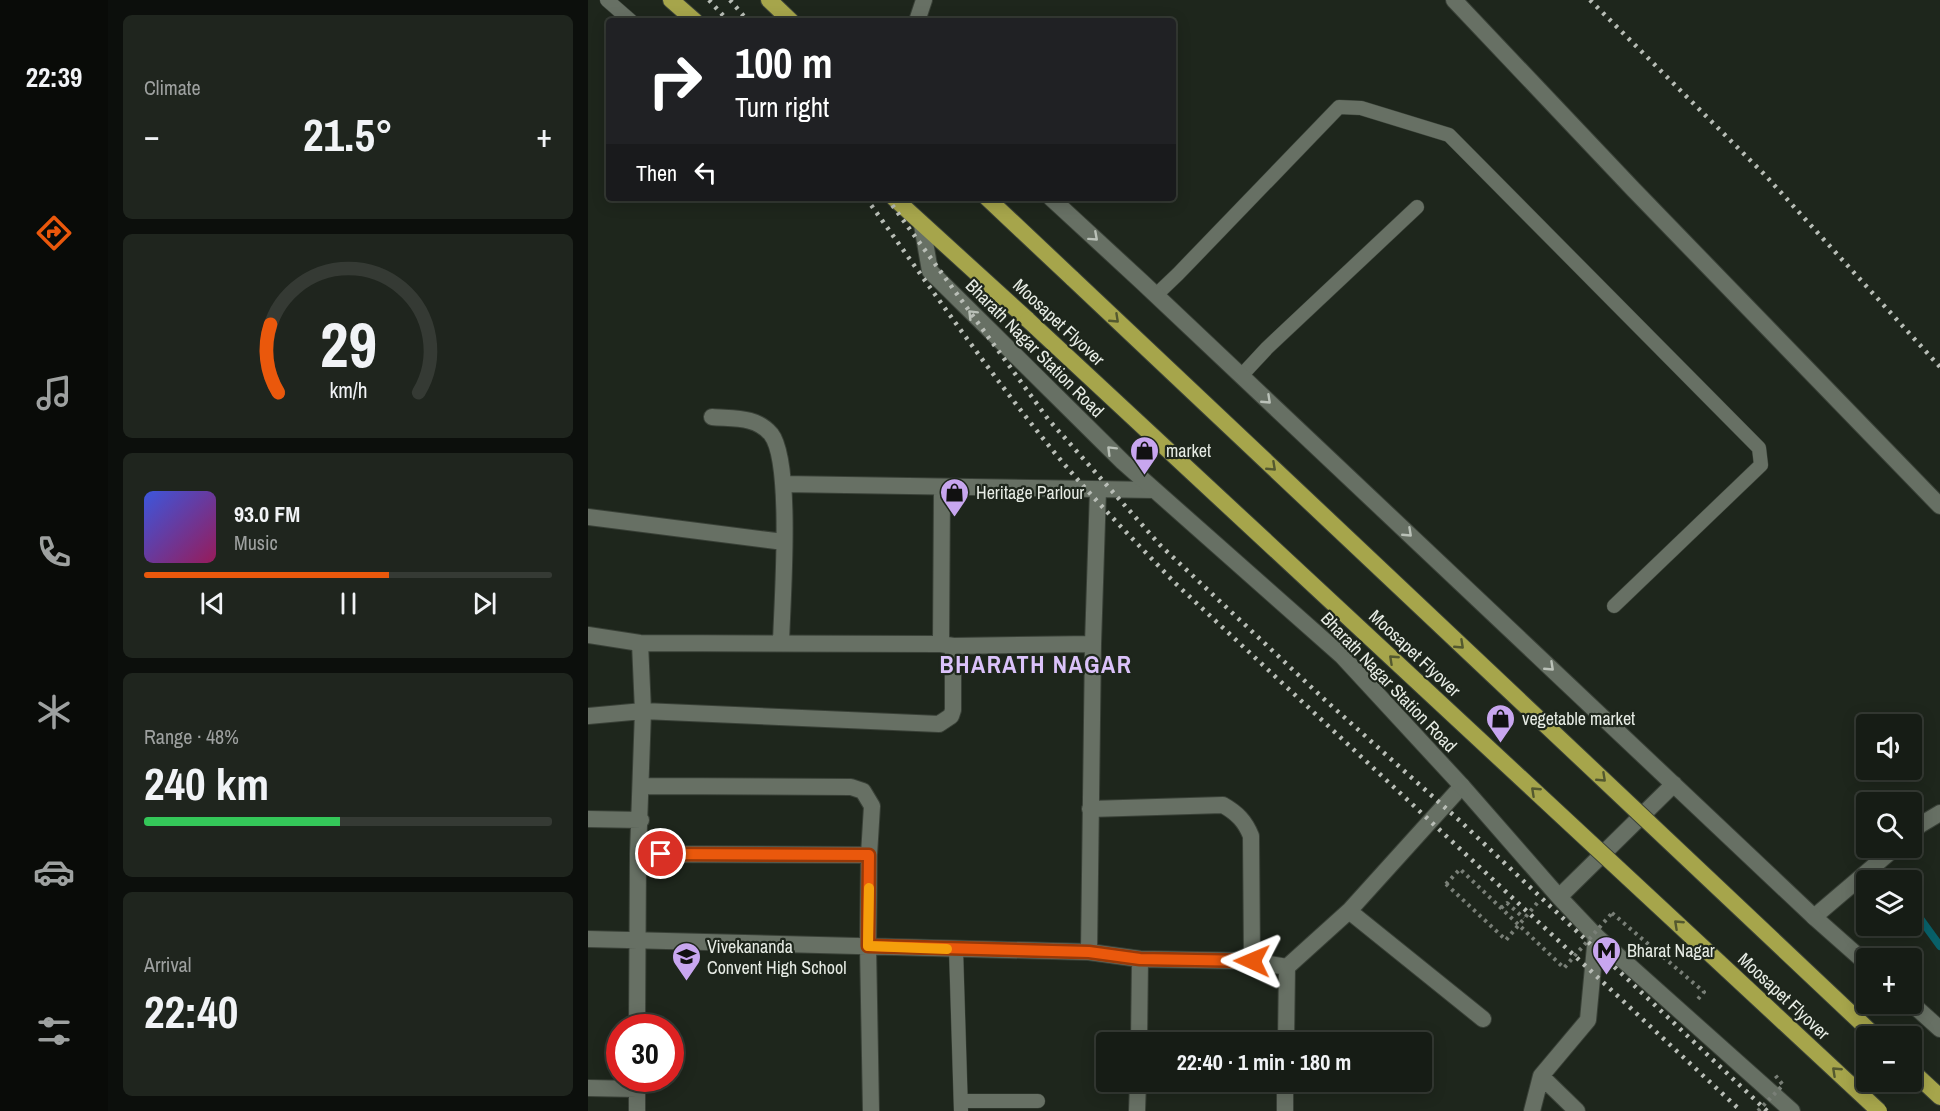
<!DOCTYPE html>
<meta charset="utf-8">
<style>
:root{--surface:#161c15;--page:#1f251e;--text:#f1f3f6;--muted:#9ea1a0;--line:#353a34;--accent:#ea580c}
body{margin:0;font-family:"Archivo Narrow",sans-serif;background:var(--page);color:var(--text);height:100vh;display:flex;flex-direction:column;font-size:22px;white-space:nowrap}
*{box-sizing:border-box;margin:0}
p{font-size:20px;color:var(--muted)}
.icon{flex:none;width:33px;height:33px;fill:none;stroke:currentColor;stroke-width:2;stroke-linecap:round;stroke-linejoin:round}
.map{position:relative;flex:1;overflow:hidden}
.panel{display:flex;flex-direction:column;gap:15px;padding:15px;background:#0c0f0c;width:480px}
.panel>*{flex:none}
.banner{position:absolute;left:18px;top:18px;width:570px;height:183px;border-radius:6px;box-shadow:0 3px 15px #0003,0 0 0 2px var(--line);background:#202124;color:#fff;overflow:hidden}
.controls{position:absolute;left:1268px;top:714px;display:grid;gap:12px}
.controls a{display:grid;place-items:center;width:66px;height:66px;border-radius:6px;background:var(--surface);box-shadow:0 3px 15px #0003,0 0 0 2px var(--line);font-size:30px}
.speed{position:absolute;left:18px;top:1014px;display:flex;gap:12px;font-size:30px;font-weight:700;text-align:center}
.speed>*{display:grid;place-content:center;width:78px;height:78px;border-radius:50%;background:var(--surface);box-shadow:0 3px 15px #0003,0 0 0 2px var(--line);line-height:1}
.speed .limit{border:9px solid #d22;background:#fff;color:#111}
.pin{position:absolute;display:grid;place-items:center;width:51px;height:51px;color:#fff;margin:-26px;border:3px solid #fff;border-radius:50%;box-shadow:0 2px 6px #0007}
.me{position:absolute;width:66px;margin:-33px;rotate:271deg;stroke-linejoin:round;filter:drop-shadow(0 0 4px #0008)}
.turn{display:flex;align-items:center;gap:21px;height:126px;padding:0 30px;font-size:27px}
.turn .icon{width:78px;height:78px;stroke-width:2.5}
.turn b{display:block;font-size:42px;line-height:51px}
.then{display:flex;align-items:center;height:57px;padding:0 30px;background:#0003;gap:12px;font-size:22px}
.big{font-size:45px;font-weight:700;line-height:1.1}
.panel .card{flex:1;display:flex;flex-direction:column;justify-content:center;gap:9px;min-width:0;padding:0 21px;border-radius:9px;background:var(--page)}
.panel .dial{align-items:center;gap:0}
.dial svg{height:156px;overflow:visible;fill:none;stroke:var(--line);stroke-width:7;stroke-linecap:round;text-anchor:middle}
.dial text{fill:var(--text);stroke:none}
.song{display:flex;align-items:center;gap:18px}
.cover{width:72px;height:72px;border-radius:9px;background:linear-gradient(135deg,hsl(230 70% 55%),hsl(330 70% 35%))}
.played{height:6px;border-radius:3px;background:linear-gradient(90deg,var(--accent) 60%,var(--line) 60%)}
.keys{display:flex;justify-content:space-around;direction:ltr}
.heat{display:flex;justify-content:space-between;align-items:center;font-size:33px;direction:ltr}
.charge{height:9px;border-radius:4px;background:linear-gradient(90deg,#34c759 48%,var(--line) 0)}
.trip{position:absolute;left:508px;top:1032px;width:336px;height:60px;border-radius:6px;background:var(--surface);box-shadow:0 3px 15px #0003,0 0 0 2px var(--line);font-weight:700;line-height:60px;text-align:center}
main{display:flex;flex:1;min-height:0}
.dock{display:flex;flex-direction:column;width:108px;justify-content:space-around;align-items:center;background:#090b08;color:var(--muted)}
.dock .icon{width:42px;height:42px}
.dock .selected{color:var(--accent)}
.dock b{font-size:27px;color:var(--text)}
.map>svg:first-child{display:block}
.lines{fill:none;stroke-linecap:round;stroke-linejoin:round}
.stream{stroke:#086069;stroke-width:8}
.service-casing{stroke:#394037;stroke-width:15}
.minor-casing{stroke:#394037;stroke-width:18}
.tertiary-casing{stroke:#394037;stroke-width:18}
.trunk-casing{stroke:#394037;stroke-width:18}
.path{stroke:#797f77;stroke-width:4;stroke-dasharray:3 4.5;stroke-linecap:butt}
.service{stroke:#677064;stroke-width:14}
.minor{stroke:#677064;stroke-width:16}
.tertiary{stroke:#677064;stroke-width:16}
.trunk{stroke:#a6a54b;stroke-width:16}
.rail{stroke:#b9beb7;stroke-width:4.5;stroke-dasharray:3 6;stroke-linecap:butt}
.trunk-bridge-casing{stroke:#394037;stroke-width:18;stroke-linecap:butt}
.path-bridge{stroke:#797f77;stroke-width:4;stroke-dasharray:3 4.5;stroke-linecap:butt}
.trunk-bridge{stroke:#a6a54b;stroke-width:16}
.oneway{stroke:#bac1b8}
.oneway2{stroke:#54592f}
.route-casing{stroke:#983908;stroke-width:15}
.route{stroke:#ea580c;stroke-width:10}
.slow{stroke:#f59e0b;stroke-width:10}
.labels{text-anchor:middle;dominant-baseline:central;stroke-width:4.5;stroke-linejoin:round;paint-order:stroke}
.street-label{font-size:18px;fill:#e7ece5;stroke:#1e261c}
.poi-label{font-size:18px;fill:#e7ece5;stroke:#1e261c;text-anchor:start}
.district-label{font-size:24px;font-weight:bold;letter-spacing:1.5px;fill:#dbc2fa;stroke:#1e261c}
</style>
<main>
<nav class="dock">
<b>22:39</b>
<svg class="icon selected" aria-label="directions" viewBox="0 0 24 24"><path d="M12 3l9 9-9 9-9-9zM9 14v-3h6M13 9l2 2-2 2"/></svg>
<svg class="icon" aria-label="music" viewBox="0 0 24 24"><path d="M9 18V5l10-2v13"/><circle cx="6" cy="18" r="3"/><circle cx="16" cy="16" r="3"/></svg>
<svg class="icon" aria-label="phone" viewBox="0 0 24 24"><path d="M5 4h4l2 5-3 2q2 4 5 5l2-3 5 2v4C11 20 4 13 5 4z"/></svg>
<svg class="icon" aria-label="climate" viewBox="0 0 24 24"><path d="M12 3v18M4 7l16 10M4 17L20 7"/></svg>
<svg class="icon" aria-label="car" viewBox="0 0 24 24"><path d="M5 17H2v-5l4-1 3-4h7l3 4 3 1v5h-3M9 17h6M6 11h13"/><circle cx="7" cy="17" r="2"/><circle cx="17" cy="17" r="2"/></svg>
<svg class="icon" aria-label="filters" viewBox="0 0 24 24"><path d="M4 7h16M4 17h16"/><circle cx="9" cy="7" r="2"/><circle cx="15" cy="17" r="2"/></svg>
</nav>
<section class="panel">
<div class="card"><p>Climate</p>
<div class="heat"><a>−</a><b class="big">21.5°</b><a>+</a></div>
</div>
<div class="card dial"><svg viewBox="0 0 100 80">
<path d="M14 69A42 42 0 1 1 86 69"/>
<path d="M14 69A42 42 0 0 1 10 34" stroke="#ea580c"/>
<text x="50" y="56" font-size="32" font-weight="700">29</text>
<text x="50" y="72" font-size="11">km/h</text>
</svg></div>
<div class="card">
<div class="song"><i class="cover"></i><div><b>93.0 FM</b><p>Music</p></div></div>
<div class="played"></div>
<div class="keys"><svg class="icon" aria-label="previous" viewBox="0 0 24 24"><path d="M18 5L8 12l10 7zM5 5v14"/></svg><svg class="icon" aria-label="pause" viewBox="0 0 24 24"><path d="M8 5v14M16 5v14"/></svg><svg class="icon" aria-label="next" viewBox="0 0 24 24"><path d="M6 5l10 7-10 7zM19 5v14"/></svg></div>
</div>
<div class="card"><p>Range · 48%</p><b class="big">240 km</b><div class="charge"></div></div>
<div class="card"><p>Arrival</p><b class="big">22:40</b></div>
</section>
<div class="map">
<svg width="1352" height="1111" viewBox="0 0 1352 1111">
<rect width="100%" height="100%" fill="#1e261c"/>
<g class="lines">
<path class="stream" d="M1288,865L1302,880
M1323,906L1352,946"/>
<defs>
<path id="service" d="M19,0L43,21
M568,295L590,274L751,107L773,108L861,135L1171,448L1173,465L1026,606
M653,376L679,348L829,207
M368,949L373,1111
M373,1101H450"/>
<path id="minor" d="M866,0L1045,189L1352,506
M329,21L336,0
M124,417C145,419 168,416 183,434C205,462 194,603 193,643
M195,484L566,490
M0,517L196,542
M0,635L52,643L353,644L365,646L505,644
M353,644L354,487
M0,716L55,711L351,724L363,716L365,710V646
M53,786L263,787L275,791L284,806L281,855L280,946L283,1111
M502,809L635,805C649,813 657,821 663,836L664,961
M0,819L53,820
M1323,833L1332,825L1352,813
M50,854L281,855
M761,911L895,1019
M1226,917L1307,848
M0,939L501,952L552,959L664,961L699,967
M501,952L505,644L510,490
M49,1028L50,854L55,711L52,643
M551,1042L552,959
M698,1042L699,967L761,911L874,786
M953,1076L989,1111
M49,1079V1111
M0,1088L49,1089
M549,1111L550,1082
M697,1111V1082
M944,1111L953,1076L1000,1020L1008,936"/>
<path id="tertiary" d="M463,198L554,282L1226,917L1278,963
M334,225L342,271L535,462L754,656L874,786L971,897L1008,936L1204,1111
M971,897L1086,784
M1323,1003L1352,1029"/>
<path id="trunk" d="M83,0L107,21
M181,0L203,21
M306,198L440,320
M399,198L485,279
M1323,1070L1352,1097"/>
</defs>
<use href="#service" class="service-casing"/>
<use href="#minor" class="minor-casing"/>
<use href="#tertiary" class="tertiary-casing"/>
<use href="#trunk" class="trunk-casing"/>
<path class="path" d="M858,884L918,940L950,902
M913,908L919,903L936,918
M1024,913L1116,992L1110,999"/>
<use href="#service" class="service"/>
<use href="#minor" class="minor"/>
<use href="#tertiary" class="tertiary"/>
<use href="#trunk" class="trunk"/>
<path class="rail" d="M121,0L140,21
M142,0L160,21
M1002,0L1177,175L1352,367
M278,198C340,284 399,370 466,452C504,498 546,540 587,583L1153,1111
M299,198L460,419L572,545L737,700L872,821L1179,1111"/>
<defs>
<path id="trunk-bridge" d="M485,279L1287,1036
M440,320L1291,1111"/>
</defs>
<use href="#trunk-bridge" class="trunk-bridge-casing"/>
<path class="path-bridge" d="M858,884L872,869L976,968L1024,913
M1170,1111L1195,1085L1187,1075"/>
<use href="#trunk-bridge" class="trunk-bridge"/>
</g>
<defs><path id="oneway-chevron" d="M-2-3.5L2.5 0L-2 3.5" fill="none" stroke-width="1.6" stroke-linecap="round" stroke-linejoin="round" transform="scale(1.5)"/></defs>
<g class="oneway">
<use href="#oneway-chevron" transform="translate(506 237) rotate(42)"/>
<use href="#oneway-chevron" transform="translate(384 314) rotate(-135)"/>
<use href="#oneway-chevron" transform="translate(679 400) rotate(43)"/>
<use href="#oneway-chevron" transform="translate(523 450) rotate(-135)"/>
<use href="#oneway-chevron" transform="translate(820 533) rotate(43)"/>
<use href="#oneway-chevron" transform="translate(962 667) rotate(43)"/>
</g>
<g class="oneway2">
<use href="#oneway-chevron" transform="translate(527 319) rotate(43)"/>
<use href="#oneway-chevron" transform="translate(684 467) rotate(43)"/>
<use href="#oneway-chevron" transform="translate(872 645) rotate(43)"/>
<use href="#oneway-chevron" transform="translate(805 659) rotate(-137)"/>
<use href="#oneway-chevron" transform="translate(1014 778) rotate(43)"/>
<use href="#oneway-chevron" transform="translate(947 791) rotate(-137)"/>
<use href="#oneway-chevron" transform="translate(1090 924) rotate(-137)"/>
<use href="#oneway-chevron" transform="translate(1248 1071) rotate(-137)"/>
</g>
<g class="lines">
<defs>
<path id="route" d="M73,854L281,855L280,946L501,952L552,959L664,961"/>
</defs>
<use href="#route" class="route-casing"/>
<use href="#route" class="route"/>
<path class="slow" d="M281,888L280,946L359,949"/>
</g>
<defs>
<symbol id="shop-pin" viewBox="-11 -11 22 30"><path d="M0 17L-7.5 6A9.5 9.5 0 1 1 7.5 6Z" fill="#c8a6ef" stroke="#1e261c"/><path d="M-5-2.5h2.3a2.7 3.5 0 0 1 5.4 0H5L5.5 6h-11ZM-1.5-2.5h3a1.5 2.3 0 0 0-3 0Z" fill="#111"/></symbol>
<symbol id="metro-pin" viewBox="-11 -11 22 30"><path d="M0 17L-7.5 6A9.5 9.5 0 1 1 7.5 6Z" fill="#c8a6ef" stroke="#1e261c"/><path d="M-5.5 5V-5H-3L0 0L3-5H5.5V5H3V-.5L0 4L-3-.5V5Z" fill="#111"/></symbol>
<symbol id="school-pin" viewBox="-11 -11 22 30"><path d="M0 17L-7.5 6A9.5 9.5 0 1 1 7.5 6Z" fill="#c8a6ef" stroke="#1e261c"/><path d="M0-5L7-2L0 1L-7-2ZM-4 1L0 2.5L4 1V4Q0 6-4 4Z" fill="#111"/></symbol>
</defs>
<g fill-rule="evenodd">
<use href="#shop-pin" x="540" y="434" width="33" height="45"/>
<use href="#shop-pin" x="350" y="476" width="33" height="45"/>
<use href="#shop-pin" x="896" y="702" width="33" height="45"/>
<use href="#metro-pin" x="1002" y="934" width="33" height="45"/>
<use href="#school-pin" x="82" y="940" width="33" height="45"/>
</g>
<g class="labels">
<g class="street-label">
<text transform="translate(471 322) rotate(43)">Moosapet Flyover</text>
<text transform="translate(447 348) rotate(45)">Bharath Nagar Station Road</text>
<text transform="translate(827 653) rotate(43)">Moosapet Flyover</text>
<text transform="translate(801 682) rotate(46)">Bharath Nagar Station Road</text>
<text transform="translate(1196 996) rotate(43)">Moosapet Flyover</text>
</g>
<g class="poi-label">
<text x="578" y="450">market</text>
<text x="388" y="492">Heritage Parlour</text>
<text x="934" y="718">vegetable market</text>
<text x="119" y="946">Vivekananda<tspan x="119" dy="21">Convent High School</tspan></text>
<text x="1039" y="950">Bharat Nagar</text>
</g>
<g class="district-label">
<text x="448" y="664">BHARATH NAGAR</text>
</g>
</g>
</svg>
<div class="controls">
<a><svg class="icon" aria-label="sound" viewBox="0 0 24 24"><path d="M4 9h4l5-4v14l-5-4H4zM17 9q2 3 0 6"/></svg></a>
<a><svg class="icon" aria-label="search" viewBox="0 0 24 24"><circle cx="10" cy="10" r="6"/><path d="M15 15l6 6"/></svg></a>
<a><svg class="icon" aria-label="layers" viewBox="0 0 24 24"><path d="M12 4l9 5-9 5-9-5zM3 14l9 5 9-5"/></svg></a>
<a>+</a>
<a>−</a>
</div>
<div class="speed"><div class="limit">30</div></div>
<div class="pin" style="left:73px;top:854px;background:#d93025"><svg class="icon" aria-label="arrive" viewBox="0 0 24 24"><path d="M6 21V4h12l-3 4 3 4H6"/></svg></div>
<svg class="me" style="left:664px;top:961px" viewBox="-20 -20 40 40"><path d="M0-17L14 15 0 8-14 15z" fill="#ea580c" stroke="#fff" stroke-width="4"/></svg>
<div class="trip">22:40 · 1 min · 180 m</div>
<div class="banner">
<div class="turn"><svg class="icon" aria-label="right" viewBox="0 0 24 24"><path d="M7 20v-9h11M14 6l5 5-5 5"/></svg><div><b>100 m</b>Turn right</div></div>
<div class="then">Then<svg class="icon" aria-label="left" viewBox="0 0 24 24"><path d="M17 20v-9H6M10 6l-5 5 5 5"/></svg></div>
</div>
</div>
</main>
